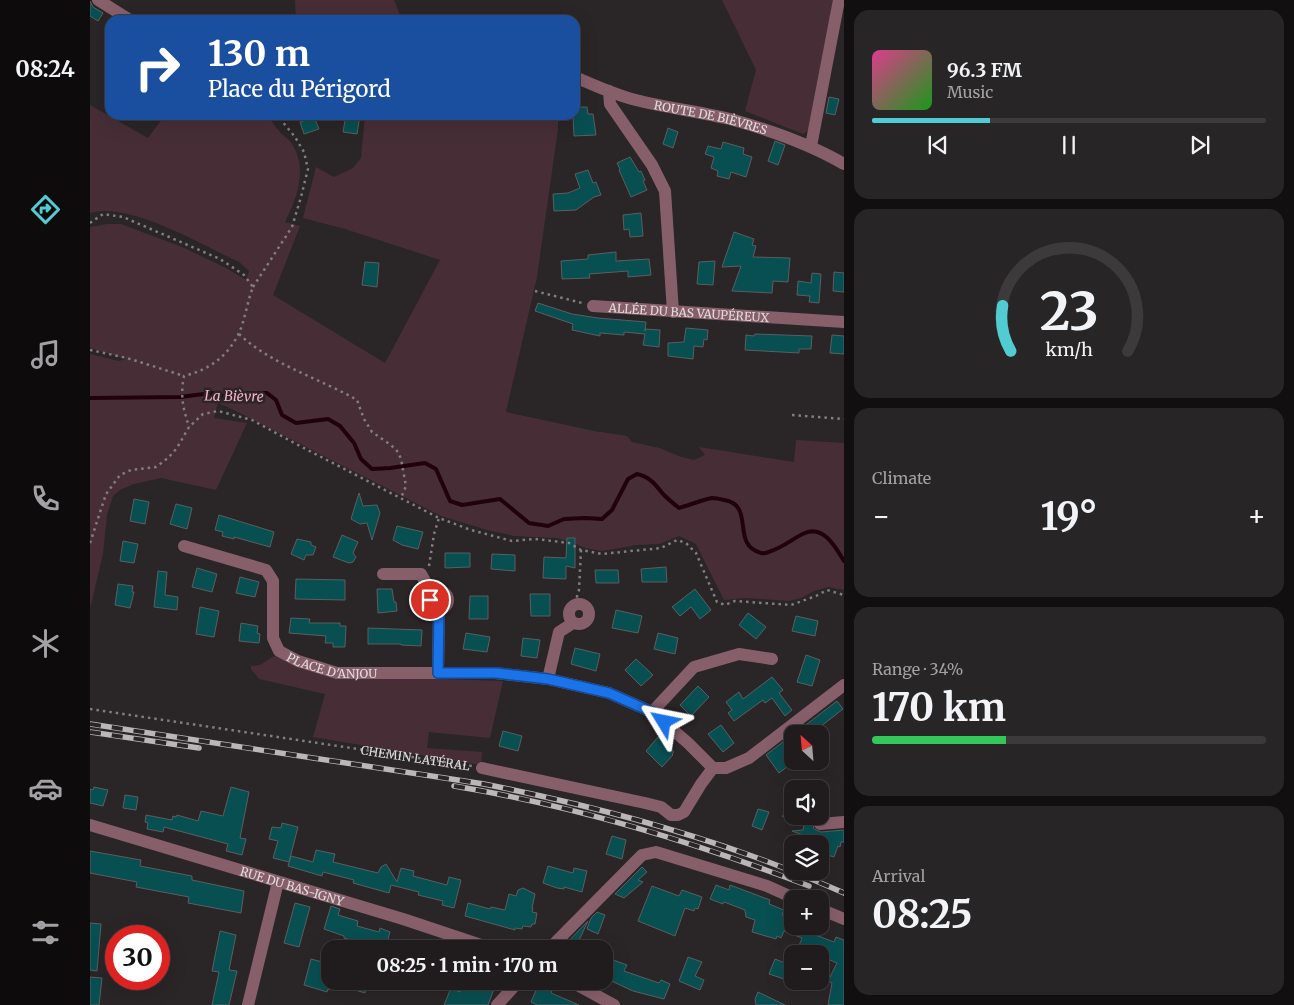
<!DOCTYPE html>
<meta charset="utf-8">
<style>
:root{--surface:#201c1d;--page:#282526;--text:#f1f3f6;--muted:#a2a1a4;--line:#3d3a3b;--accent:#51ccd3}
body{margin:0;font-family:Merriweather,serif;background:var(--page);color:var(--text);height:100vh;display:flex;flex-direction:column;font-size:19px;white-space:nowrap}
*{box-sizing:border-box;margin:0}
p{font-size:16px;color:var(--muted)}
.icon{flex:none;width:28px;height:28px;fill:none;stroke:currentColor;stroke-width:2;stroke-linecap:round;stroke-linejoin:round}
.map{position:relative;flex:1;overflow:hidden}
.sheet{display:flex;flex-direction:column;gap:10px;padding:10px;background:#120f10;width:450px}
.sheet>*{flex:none}
.hud{position:absolute;left:15px;top:15px;width:475px;height:105px;border-radius:15px;box-shadow:0 5px 20px #0002,0 0 0 1px var(--line);background:#1a4fa0;color:#fff;overflow:hidden}
.needle{width:32px;rotate:334deg}
.buttons{position:absolute;left:694px;top:725px;display:grid;gap:10px}
.buttons a{display:grid;place-items:center;width:45px;height:45px;border-radius:10px;background:var(--surface);box-shadow:0 5px 20px #0002,0 0 0 1px var(--line);font-size:25px}
.speed{position:absolute;left:15px;top:925px;display:flex;gap:10px;font-size:25px;font-weight:700;text-align:center}
.speed>*{display:grid;place-content:center;width:65px;height:65px;border-radius:50%;background:var(--surface);box-shadow:0 5px 20px #0002,0 0 0 1px var(--line);line-height:1}
.speed .limit{border:8px solid #d22;background:#fff;color:#111}
.pin{position:absolute;display:grid;place-items:center;width:42px;height:42px;color:#fff;margin:-21px;border:2px solid #fff;border-radius:50%;box-shadow:0 1px 5px #0007}
.me{position:absolute;width:55px;margin:-28px;rotate:305deg;stroke-linejoin:round;filter:drop-shadow(0 0 4px #0008)}
.turn{display:flex;align-items:center;gap:18px;height:105px;padding:0 20px;font-size:22px}
.turn .icon{width:65px;height:65px;stroke-width:2.5}
.turn b{display:block;font-size:35px;line-height:42px}
.big{font-size:38px;font-weight:700;line-height:1.1}
.sheet .tile{flex:1;display:flex;flex-direction:column;justify-content:center;gap:8px;min-width:0;padding:0 18px;border-radius:15px;background:var(--page)}
.sheet .dial{align-items:center;gap:0}
.dial svg{height:130px;overflow:visible;fill:none;stroke:var(--line);stroke-width:7;stroke-linecap:round;text-anchor:middle}
.dial text{fill:var(--text);stroke:none}
.song{display:flex;align-items:center;gap:15px}
.cover{width:60px;height:60px;border-radius:8px;background:linear-gradient(135deg,hsl(330 70% 55%),hsl(120 70% 35%))}
.played{height:5px;border-radius:2px;background:linear-gradient(90deg,var(--accent) 30%,var(--line) 30%)}
.keys{display:flex;justify-content:space-around;direction:ltr}
.heat{display:flex;justify-content:space-between;align-items:center;font-size:28px;direction:ltr}
.charge{height:8px;border-radius:4px;background:linear-gradient(90deg,#34c759 34%,var(--line) 0)}
.trip{position:absolute;left:231px;top:940px;width:292px;height:50px;border-radius:15px;background:var(--surface);box-shadow:0 5px 20px #0002,0 0 0 1px var(--line);font-weight:700;line-height:50px;text-align:center}
main{display:flex;flex:1;min-height:0}
.menu{display:flex;flex-direction:column;width:90px;justify-content:space-around;align-items:center;background:#0d0b0c;color:var(--muted)}
.menu .icon{width:35px;height:35px}
.menu .active{color:var(--accent)}
.menu b{font-size:22px;color:var(--text)}
.map>svg:first-child{display:block}
.green{fill:#472e36}
.lines{fill:none;stroke-linecap:round;stroke-linejoin:round}
.stream{stroke:#22010e;stroke-width:4}
.building{fill:#084f52;stroke:#595f60}
.path{stroke:#827d7f;stroke-width:2.5;stroke-dasharray:2.5 4;stroke-linecap:butt}
.minor{stroke:#875f6b;stroke-width:12}
.rail-casing{stroke:#bbb7b8;stroke-width:5.5}
.rail{stroke:#2a2527;stroke-width:4;stroke-dasharray:11;stroke-linecap:butt}
.route-casing{stroke:#114b97;stroke-width:12}
.route{stroke:#1a73e8;stroke-width:9}
.labels{text-anchor:middle;dominant-baseline:central;stroke-width:5;stroke-linejoin:round;paint-order:stroke}
.street-label{font-size:12px;fill:#e0dcdd;stroke:#2a2527}
.water-label{font-size:14px;font-style:italic;fill:#fdb1c9;stroke:#2a2527}
</style>
<main>
<nav class="menu">
<b>08:24</b>
<svg class="icon active" aria-label="directions" viewBox="0 0 24 24"><path d="M12 3l9 9-9 9-9-9zM9 14v-3h6M13 9l2 2-2 2"/></svg>
<svg class="icon" aria-label="music" viewBox="0 0 24 24"><path d="M9 18V5l10-2v13"/><circle cx="6" cy="18" r="3"/><circle cx="16" cy="16" r="3"/></svg>
<svg class="icon" aria-label="phone" viewBox="0 0 24 24"><path d="M5 4h4l2 5-3 2q2 4 5 5l2-3 5 2v4C11 20 4 13 5 4z"/></svg>
<svg class="icon" aria-label="climate" viewBox="0 0 24 24"><path d="M12 3v18M4 7l16 10M4 17L20 7"/></svg>
<svg class="icon" aria-label="car" viewBox="0 0 24 24"><path d="M5 17H2v-5l4-1 3-4h7l3 4 3 1v5h-3M9 17h6M6 11h13"/><circle cx="7" cy="17" r="2"/><circle cx="17" cy="17" r="2"/></svg>
<svg class="icon" aria-label="filters" viewBox="0 0 24 24"><path d="M4 7h16M4 17h16"/><circle cx="9" cy="7" r="2"/><circle cx="15" cy="17" r="2"/></svg>
</nav>
<div class="map">
<svg width="754" height="1005" viewBox="0 0 754 1005">
<rect width="100%" height="100%" fill="#2a2527"/>
<path class="green" d="M205,0H304L312,20H206Z
M632,0H746L721,129L713,134L655,111L666,70Z
M0,105L58,138L75,115H177C182,120 184,126 189,131C193,136 199,139 202,144C218,169 207,198 195,222L210,226L183,295L295,363L350,260L255,229L213,218L226,167L244,177L263,168L271,158L275,115H468V129L447,277L416,412L504,431L537,436L542,442L570,448L591,457L604,460L615,455L609,447L704,462L706,440L754,443V590L738,587L724,591L711,598L699,601L656,598L634,600L606,544L589,536L569,544L547,545L512,551L495,548L482,542L466,538L424,536L397,530L351,516L142,409L128,403L124,418L157,423L126,490L71,478L44,484L30,490L23,496L17,515L13,554L0,609V354L29,361L36,359L0,348V227L17,224H31L92,247L136,268L156,280L159,271L149,262C112,245 39,201 0,213Z
M184,656L213,668L325,678L413,681L400,738L339,732L337,748L392,752L391,765L223,737L235,694L169,679L161,669V666L170,665Z"/>
<g class="lines">
<path class="stream" d="M0,398L90,397L122,393L134,396L158,393H177L186,400L192,415L206,423L238,419L250,426L264,443L271,459L282,469L300,468L335,463L346,469L360,501L372,505L410,499L439,523L458,526L474,519L495,518L512,519L522,510L538,479L547,474C560,477 565,484 573,494C578,499 584,504 589,508C600,505 611,500 622,498C626,498 630,499 634,500C666,505 640,545 671,553C674,554 677,553 681,551C694,547 703,538 715,533C734,525 746,548 754,561"/>
</g>
<path class="building" d="M0,1L3,7L13,13L8,21L0,16Z
M739,97L749,99L745,115L736,113Z
M485,107H497L498,114H503L506,135L484,136L483,115H485Z
M256,115H270L267,134L253,132Z
M224,117L229,129L214,134L210,122Z
M578,128L588,132L583,148L573,144Z
M685,141L695,145L688,165L678,161Z
M633,142L654,148L653,154L662,157L656,177L641,172L639,179L627,176L628,171L621,168L624,157L615,154L618,146L631,149Z
M540,157L549,172L551,171L555,180L553,181L557,190L541,197L529,170L530,169L527,163Z
M498,170L503,183L506,182L511,195L504,197L486,210L464,211L463,194L478,193L490,188L485,174Z
M551,213L553,236L540,237L539,229L534,230L533,215Z
M644,232L664,239L662,245L666,246L663,257L700,258L698,282L683,281L682,293L642,291L651,266L632,267Z
M526,252V261L559,259L561,275L538,277V271L499,274L500,278L472,279L471,261L498,259V255Z
M625,261L623,285L607,284L609,262Z
M275,262L289,263L287,287L272,285Z
M744,272L754,273V292L743,291Z
M722,273L731,274L729,303L719,302L720,296L707,295L708,281L721,283Z
M448,303L482,314L508,318L556,322L555,331V329L570,330L569,347L553,345L555,334L534,332V335L510,333V336L482,330L483,324L445,311Z
M596,328L618,330L617,340L614,339L613,347L604,346L603,359L578,356V343L594,342Z
M665,334L722,336L721,349H709V353L655,350L656,335L664,336Z
M742,335L754,336V354L740,353Z
M269,493L273,506L287,505L290,513L282,540L277,523L270,524L261,519Z
M44,499L59,502L55,524L40,521Z
M86,504L102,508L97,529L80,524Z
M129,515L184,532L180,547L144,537V539L132,536L133,532L125,530Z
M307,526L333,532L328,549L312,545L303,540Z
M252,535L268,542L263,553L266,557L263,562L259,563L243,557Z
M477,538H485V568L476,566V579L453,578L454,557L476,558Z
M207,539L221,542V545L226,547L223,555H216L214,560L201,554Z
M33,541L48,544L44,563L30,561Z
M355,553H380V567L355,568Z
M402,554L425,555V571L401,569Z
M576,567L577,582H552L551,569Z
M107,568L127,574L122,592L102,587Z
M505,570H528L529,583H506Z
M68,571L77,572L75,595L88,597L87,610L64,607Z
M150,577L169,582L165,597L146,593Z
M206,579L255,580V600L205,599Z
M28,584L43,586L42,592H44L40,608L25,605Z
M287,589H302L304,602H306L307,611L288,613Z
M605,589L621,610L610,619L601,607L590,616L582,607Z
M440,594H460V616H441Z
M380,596H398V619H379Z
M110,607L129,611L124,637L106,634Z
M526,610L552,616L548,633L522,628Z
M658,613L676,627L666,639L649,625Z
M706,616L728,621L725,636L702,631Z
M201,618L220,619L219,623H250V626H256L255,647H243V643H235L236,636L199,633Z
M151,623L168,626L167,633L170,634L169,643L149,641Z
M278,628L332,630L331,646L311,645V644H278Z
M376,633L400,637L397,652L373,649Z
M568,633L588,638L585,654L564,649Z
M433,638L450,640L447,658L431,656Z
M485,648L510,654L506,671L481,664Z
M716,655L730,660L722,686L707,682Z
M546,659L563,675L551,686L535,670Z
M682,677L693,690L689,693L702,710L695,716L682,698L675,703L673,700L644,721L638,713L642,710L636,702L649,692L653,699Z
M608,686L619,697L601,716L590,705Z
M747,701L753,709L721,734H704Z
M631,725L644,743L633,752L618,734Z
M413,731L432,736L428,751L409,746Z
M702,735V763L689,773L676,755Z
M568,737L584,752L582,754L583,755L572,767L556,751Z
M4,787L18,790L13,806L0,803V789L3,790Z
M141,787L159,792L150,838L156,839L152,855L136,851L138,844L74,827L73,832L57,829L58,823L55,822L56,815L82,820L83,816L86,817L87,815L108,821L111,811L133,816Z
M35,795L48,797L46,810L33,808Z
M668,809L679,812L672,830L662,826Z
M692,816L726,817L722,821L724,829L731,832L754,830V842H751L750,847L748,846L744,857L730,853V844H726L727,840L702,831L713,830L714,826Z
M192,823L208,827L199,862L183,858L188,841L179,839L182,827L191,828Z
M522,836L536,840L532,859L516,854Z
M226,850L245,854L243,862L288,873L291,867L296,864L307,882L311,868L324,871L323,876L357,885L359,877L371,880L364,908L352,905L353,901L328,895L329,892L301,885L299,893L263,883L264,880L233,872L232,876L198,866L201,856L223,862Z
M0,851L51,860L50,866L102,876V880L154,891L151,913L98,903L99,897L46,887L47,882L0,873Z
M458,866L483,873L484,868L497,871L492,892L474,887V889L467,888L453,883Z
M552,867L557,872L548,880L553,882L534,898L525,894Z
M626,885L639,890L640,885L680,900L679,904L694,910L692,915L702,919V926H717L714,934L715,931L744,942L746,937L754,940V1005H738L742,983L738,981L747,963L730,956V954H723L708,948L712,938L694,931L691,938L687,936L686,939L662,932L665,920L656,917L655,910L634,902L633,904L620,899Z
M562,886L589,896L592,890L612,897L608,909L605,908L604,911L595,908L585,936L548,921Z
M433,888L445,894L442,908H443L442,912L447,913L445,924H442L441,927L433,926L432,929L425,928V930L375,916L378,903L400,909L401,907L415,910L419,894L426,896L428,890Z
M205,903L220,907L209,947L194,943Z
M241,906L250,909L248,915L268,921L267,926L289,932L290,928L300,932L295,949H289L254,938V936L234,929Z
M507,912L515,915L508,934L497,929L501,918Z
M498,921L485,949H471Z
M0,923L11,924L7,971L0,970Z
M130,931L146,935L139,970L147,971L139,1005H122L129,972L122,971Z
M515,957L537,965L534,971L569,983L571,980L580,984L574,999L543,991L515,978Z
M598,957L612,962L605,976L614,980L610,990L589,981Z
M221,959L240,964V990L238,989L237,992L214,985Z
M685,959L700,965L694,979L679,974Z
M0,977L12,978L9,1005H0Z
M245,981H278L275,993L245,984Z
M374,981H386L404,989L398,1005H354L361,988L370,992Z
M450,981H466L461,993L489,1005H447L441,1002Z
M668,992L695,1005H666L665,999Z"/>
<g class="lines">
<g class="path">
<path d="M0,223L13,214L33,217L130,259L154,275L163,287C157,302 155,321 148,335C136,358 118,370 94,376C90,397 93,407 99,427"/>
<path d="M163,287L202,227L211,197L218,169L214,152L205,137L187,115"/>
<path d="M445,291L492,303"/>
<path d="M149,334C182,365 229,378 267,400L274,419L282,432L301,445L308,452L311,459L316,486L311,498"/>
<path d="M0,350L37,358L94,376"/>
<path d="M702,415L754,419"/>
<path d="M0,543L16,494L30,475L41,470L66,467L78,458L87,448L99,427L113,414L128,411L162,420L208,445L349,518L381,530L422,541L445,539L479,543L491,550L512,554L571,548L587,540L596,543L606,553L627,602L635,605L645,601L701,605L726,596L737,590L754,595"/>
<path d="M339,566L344,534L349,518"/>
<path d="M488,604L487,596L489,590L491,550"/>
<path id="s1" d="M0,709L382,766"/>
</g>
<g class="minor">
<path d="M8,0L40,20"/>
<path id="s2" d="M485,77C506,86 527,96 550,101C579,108 610,112 640,119C680,130 718,143 754,164"/>
<path d="M519,91L520,104L562,165L575,191L583,312"/>
<path d="M721,146L749,0"/>
<path id="s3" d="M503,306L754,322"/>
<path id="s4" d="M94,546L176,570L183,581V638L189,651L208,661L247,673H405L458,679L519,693L562,712L598,743L623,768H636L659,758L754,685"/>
<path d="M293,574H331L342,594"/>
<circle cx="349" cy="600" r="9"/>
<circle cx="489" cy="614" r="10"/>
<path d="M348,673L349,610"/>
<path d="M458,679L469,632L483,623"/>
<path d="M562,712L604,667L649,654L682,659"/>
<path d="M392,768L555,803L571,807L581,815H588L594,812L611,784L623,768"/>
<path d="M730,824L754,822"/>
<path id="s5" d="M0,825L313,919L403,949"/>
<path d="M730,909L754,919"/>
<path d="M459,949L552,855L566,852L677,886L706,899"/>
<path d="M480,981L524,1005"/>
<path d="M158,1005L188,882"/>
<path d="M407,1005L429,981"/>
</g>
<defs>
<path id="rail" d="M0,724L394,784C485,802 575,825 662,856C693,867 724,880 754,893
M0,732L109,748
M364,786C486,806 604,842 719,886"/>
</defs>
<use href="#rail" class="rail-casing"/>
<use href="#rail" class="rail"/>
</g>
<g class="lines">
<defs>
<path id="route" d="M340,600L341,605L349,610L348,673H406L458,679L519,693L562,712L574,722"/>
</defs>
<use href="#route" class="route-casing"/>
<use href="#route" class="route"/>
</g>
<g class="labels">
<g class="street-label">
<text stroke="none"><textPath href="#s2" startOffset="142">ROUTE DE BIÈVRES</textPath></text>
<text stroke="none"><textPath href="#s3" startOffset="96">ALLÉE DU BAS VAUPÉREUX</textPath></text>
<text stroke="none"><textPath href="#s4" startOffset="226">PLACE D'ANJOU</textPath></text>
<text stroke="none"><textPath href="#s1" startOffset="329">CHEMIN LATÉRAL</textPath></text>
<text stroke="none"><textPath href="#s5" startOffset="211">RUE DU BAS-IGNY</textPath></text>
</g>
<g class="water-label">
<text transform="translate(144 396) rotate(1)">La Bièvre</text>
</g>
</g>
</svg>
<div class="buttons">
<a><svg class="needle" viewBox="-14 -14 28 28"><path d="M0-13l5 13h-10z" fill="#e53935"/><path d="M0 13l5-13h-10z" fill="#a2a1a4"/></svg></a>
<a><svg class="icon" aria-label="sound" viewBox="0 0 24 24"><path d="M4 9h4l5-4v14l-5-4H4zM17 9q2 3 0 6"/></svg></a>
<a><svg class="icon" aria-label="layers" viewBox="0 0 24 24"><path d="M12 4l9 5-9 5-9-5zM3 14l9 5 9-5"/></svg></a>
<a>+</a>
<a>−</a>
</div>
<div class="speed"><div class="limit">30</div></div>
<div class="pin" style="left:340px;top:600px;background:#d93025"><svg class="icon" aria-label="arrive" viewBox="0 0 24 24"><path d="M6 21V4h12l-3 4 3 4H6"/></svg></div>
<svg class="me" style="left:574px;top:722px" viewBox="-20 -20 40 40"><path d="M0-17L14 15 0 8-14 15z" fill="#1a73e8" stroke="#fff" stroke-width="4"/></svg>
<div class="trip">08:25 · 1 min · 170 m</div>
<div class="hud">
<div class="turn"><svg class="icon" aria-label="right" viewBox="0 0 24 24"><path d="M7 20v-9h11M14 6l5 5-5 5"/></svg><div><b>130 m</b>Place du Périgord</div></div>
</div>
</div>
<section class="sheet">
<div class="tile">
<div class="song"><i class="cover"></i><div><b>96.3 FM</b><p>Music</p></div></div>
<div class="played"></div>
<div class="keys"><svg class="icon" aria-label="previous" viewBox="0 0 24 24"><path d="M18 5L8 12l10 7zM5 5v14"/></svg><svg class="icon" aria-label="pause" viewBox="0 0 24 24"><path d="M8 5v14M16 5v14"/></svg><svg class="icon" aria-label="next" viewBox="0 0 24 24"><path d="M6 5l10 7-10 7zM19 5v14"/></svg></div>
</div>
<div class="tile dial"><svg viewBox="0 0 100 80">
<path d="M14 69A42 42 0 1 1 86 69"/>
<path d="M14 69A42 42 0 0 1 9 41" stroke="#51ccd3"/>
<text x="50" y="56" font-size="32" font-weight="700">23</text>
<text x="50" y="72" font-size="11">km/h</text>
</svg></div>
<div class="tile"><p>Climate</p>
<div class="heat"><a>−</a><b class="big">19°</b><a>+</a></div>
</div>
<div class="tile"><p>Range · 34%</p><b class="big">170 km</b><div class="charge"></div></div>
<div class="tile"><p>Arrival</p><b class="big">08:25</b></div>
</section>
</main>
